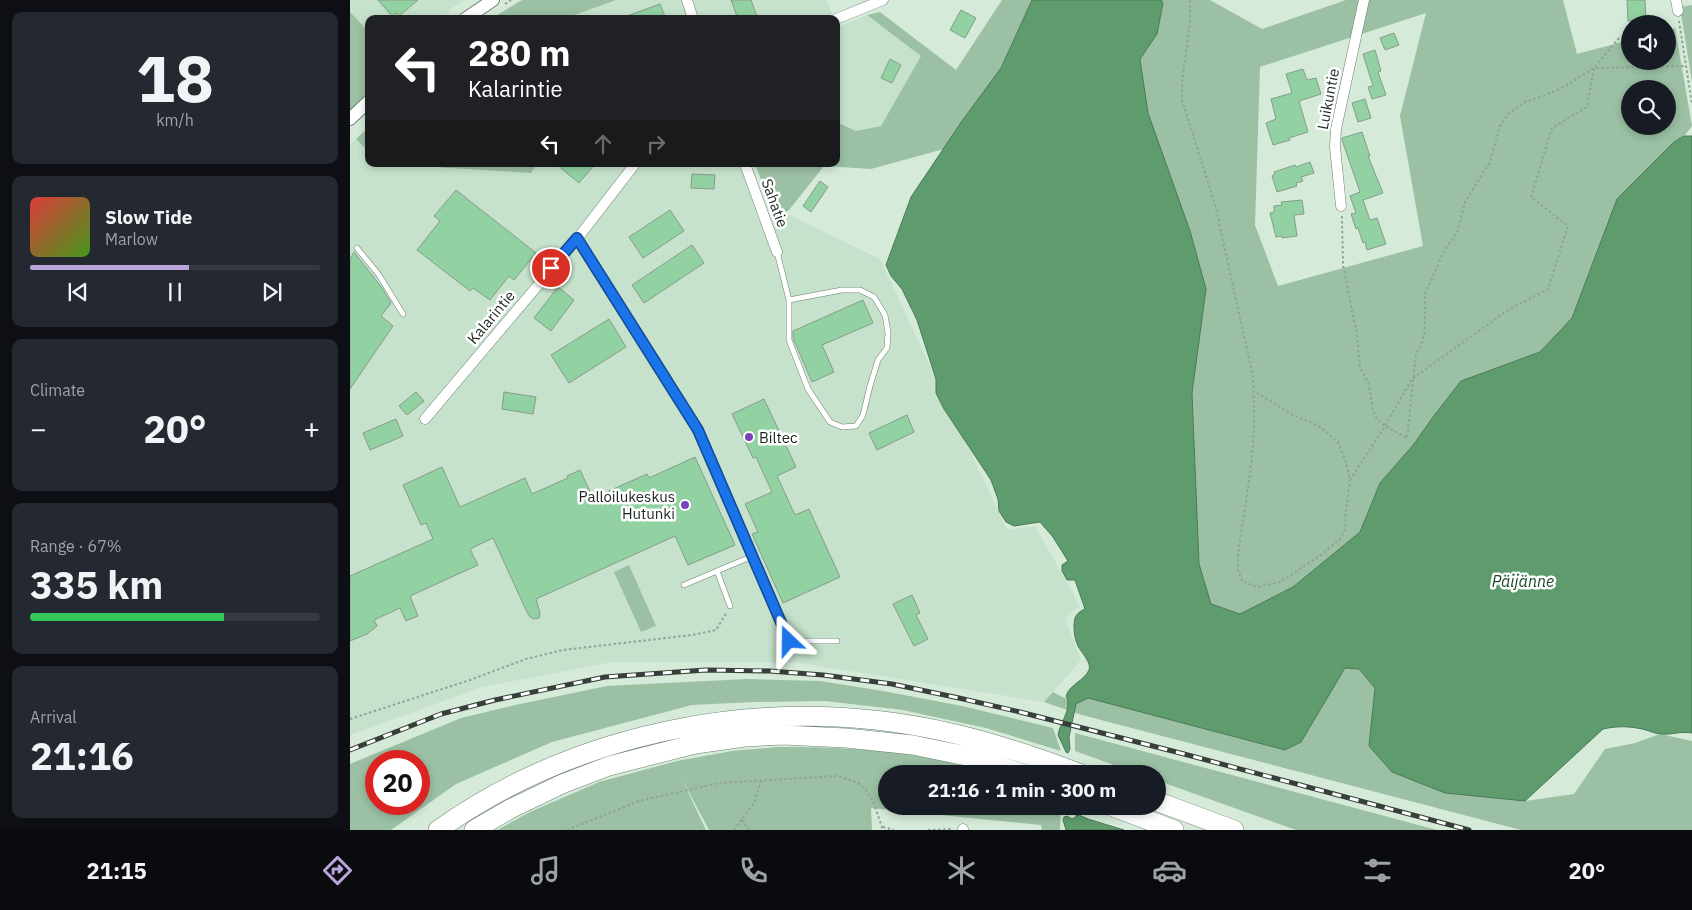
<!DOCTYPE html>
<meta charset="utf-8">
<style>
:root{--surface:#171b24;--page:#242831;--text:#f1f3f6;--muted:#9ea1a6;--line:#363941;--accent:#bba3db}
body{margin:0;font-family:"IBM Plex Sans",sans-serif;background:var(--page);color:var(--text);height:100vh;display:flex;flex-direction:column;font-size:19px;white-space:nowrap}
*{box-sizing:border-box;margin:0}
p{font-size:16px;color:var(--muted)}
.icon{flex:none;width:28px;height:28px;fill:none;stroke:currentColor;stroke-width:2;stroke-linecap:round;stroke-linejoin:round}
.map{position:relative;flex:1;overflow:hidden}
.drawer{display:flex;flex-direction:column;gap:12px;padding:12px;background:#0d0f14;width:350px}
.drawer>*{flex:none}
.banner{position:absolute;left:15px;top:15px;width:475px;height:152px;border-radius:10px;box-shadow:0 2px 8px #0003;background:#202124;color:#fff;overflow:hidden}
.fabs{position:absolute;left:1271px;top:15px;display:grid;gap:10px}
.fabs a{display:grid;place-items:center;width:55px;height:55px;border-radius:50%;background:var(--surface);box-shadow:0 2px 8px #0003;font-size:25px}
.speed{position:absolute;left:15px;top:750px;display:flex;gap:10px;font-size:25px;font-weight:700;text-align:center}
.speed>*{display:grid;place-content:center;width:65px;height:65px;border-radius:50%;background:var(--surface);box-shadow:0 2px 8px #0003;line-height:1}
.speed .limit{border:8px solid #d22;background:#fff;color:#111}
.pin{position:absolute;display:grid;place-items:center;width:42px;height:42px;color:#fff;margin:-21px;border:2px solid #fff;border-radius:50%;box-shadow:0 1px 5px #0007}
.me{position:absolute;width:55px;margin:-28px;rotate:337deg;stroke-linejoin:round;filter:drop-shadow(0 0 4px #0008)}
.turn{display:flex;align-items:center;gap:18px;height:105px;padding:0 20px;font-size:22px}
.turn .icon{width:65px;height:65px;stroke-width:2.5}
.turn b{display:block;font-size:35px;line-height:42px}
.lanes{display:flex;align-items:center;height:48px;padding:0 20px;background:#0003;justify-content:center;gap:25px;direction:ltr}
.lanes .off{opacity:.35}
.big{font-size:38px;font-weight:700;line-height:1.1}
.drawer .tile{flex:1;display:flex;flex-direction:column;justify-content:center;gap:8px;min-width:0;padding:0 18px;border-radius:10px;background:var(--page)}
.drawer .dial{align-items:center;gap:0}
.dial b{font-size:65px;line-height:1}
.song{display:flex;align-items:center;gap:15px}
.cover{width:60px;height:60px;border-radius:8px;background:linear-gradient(135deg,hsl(0 70% 55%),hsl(100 70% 35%))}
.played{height:5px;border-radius:2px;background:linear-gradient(90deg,var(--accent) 55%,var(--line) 55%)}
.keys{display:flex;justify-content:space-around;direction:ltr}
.heat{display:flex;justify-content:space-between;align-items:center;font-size:28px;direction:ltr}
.charge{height:8px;border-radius:4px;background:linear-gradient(90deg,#34c759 67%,var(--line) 0)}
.trip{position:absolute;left:528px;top:765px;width:288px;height:50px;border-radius:25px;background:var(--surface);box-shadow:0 2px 8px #0003;font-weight:700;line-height:50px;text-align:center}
.dock{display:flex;height:80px;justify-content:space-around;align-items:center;background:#090b0e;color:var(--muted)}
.dock .icon{width:35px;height:35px}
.dock .selected{color:var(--accent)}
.dock b{font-size:22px;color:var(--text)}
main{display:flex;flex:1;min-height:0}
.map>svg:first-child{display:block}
.built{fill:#c6e2cc}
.green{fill:#9bc0a3;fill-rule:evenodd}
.water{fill:#5e9c6e;stroke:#4b7957}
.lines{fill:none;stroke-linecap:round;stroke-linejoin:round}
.stream{stroke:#4b7957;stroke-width:3}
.building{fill:#92d2a2;stroke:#879b8b}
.service-casing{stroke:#6d8071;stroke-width:6}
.minor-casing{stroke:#6d8071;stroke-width:11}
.tertiary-casing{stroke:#6d8071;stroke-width:14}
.motorway-casing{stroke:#6d8071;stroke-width:20}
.path{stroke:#92a295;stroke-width:2;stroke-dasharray:2.5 2.5;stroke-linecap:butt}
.service{stroke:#fff;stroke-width:5}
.minor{stroke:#fff;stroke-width:10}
.tertiary{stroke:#fff;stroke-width:12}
.motorway{stroke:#fff;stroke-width:19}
.rail-casing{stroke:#364038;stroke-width:5}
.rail{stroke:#fff;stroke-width:3;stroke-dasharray:9;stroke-linecap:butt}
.route-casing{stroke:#114b97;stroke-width:12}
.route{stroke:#1a73e8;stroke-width:9}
.poi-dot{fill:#7942b9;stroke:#fff;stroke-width:2}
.labels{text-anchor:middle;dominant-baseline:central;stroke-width:5;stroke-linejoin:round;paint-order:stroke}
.street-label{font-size:15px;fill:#1f2721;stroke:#fff}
.poi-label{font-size:15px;fill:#1f2721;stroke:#fff;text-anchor:start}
.water-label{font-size:16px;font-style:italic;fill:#1a4929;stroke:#fff}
</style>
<main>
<section class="drawer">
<div class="tile dial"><b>18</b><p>km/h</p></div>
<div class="tile">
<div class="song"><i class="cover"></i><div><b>Slow Tide</b><p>Marlow</p></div></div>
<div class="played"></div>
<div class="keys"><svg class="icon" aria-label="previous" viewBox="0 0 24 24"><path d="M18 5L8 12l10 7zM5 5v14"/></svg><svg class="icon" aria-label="pause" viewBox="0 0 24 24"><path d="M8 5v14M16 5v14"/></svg><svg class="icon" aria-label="next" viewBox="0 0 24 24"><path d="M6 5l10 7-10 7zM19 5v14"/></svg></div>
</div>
<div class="tile"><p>Climate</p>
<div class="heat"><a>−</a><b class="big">20°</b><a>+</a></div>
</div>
<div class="tile"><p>Range · 67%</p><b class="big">335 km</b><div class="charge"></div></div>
<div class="tile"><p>Arrival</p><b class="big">21:16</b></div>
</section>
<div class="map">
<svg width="1342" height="830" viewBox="0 0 1342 830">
<rect width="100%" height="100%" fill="#d5ead9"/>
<path class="built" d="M0,0H115L103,7L93,19H19V32L0,12Z
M266,0H476L484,19H222L221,16Z
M517,15L572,56L531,126L506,131L486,122V25L488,27Z
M6,139L19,152V164L180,173L187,164H395L416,220L437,214L530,259L657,530L685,526L730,606L715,618L731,660L694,702L443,662H262L132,687L0,735V144Z"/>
<path class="green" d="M172,0H266L222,16V19H141Z
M652,0H682L651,68L594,149L521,169L474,166L439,210L426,217L405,164H486V122L506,131L531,126L571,56L517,15L530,12L606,70Z
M811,0H860L912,29L996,0H1213L1227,54L1280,40V61H1318V30L1325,28L1342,126L1334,136L1324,142L1267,199L1222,318L1190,352L1111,381L1083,417L1064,444L1030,483L1010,532L943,587L890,614L861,604L849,565L842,393L856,289L797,109L790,59L807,34L813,3ZM1076,13L1050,116L1073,246L928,286L905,225L910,67ZM1280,89H1318V126H1280Z
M1342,5V82L1330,7Z
M0,12L19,32V92L0,110Z
M19,127V152L6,139Z
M34,164H187L181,173Z
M279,565L306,626L291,632L264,572Z
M995,668L1009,669L1025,688L1019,747L1175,801L1224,794L1255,749L1285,743L1310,734L1342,741V830H1171L732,715L694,702L703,692L726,704L738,698L935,750L951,742Z
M397,679L470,681L533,691L612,706L703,728L711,751L636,728L553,710L475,701L404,702L342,705L202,742L106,784L41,830H0V764L111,718L170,704L257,686ZM26,761H69V804H26Z
M725,733L1087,830H946L806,780V774H789L725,751Z
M428,747C483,747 540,749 595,761C610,765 624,770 639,774H536V806H711L710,830H692L691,825L521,808L522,830H359L332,779L356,830H147L180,812L249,782L327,761L382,751Z"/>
<path class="water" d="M682,0H811L813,3L807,34L790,59L798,113L840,231L856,289L842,393L849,564L861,604L890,614L943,587L1010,532L1030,483L1064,444L1083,417L1111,381L1190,352L1222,318L1267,199L1324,142L1334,136H1342V733C1330,731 1322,735 1311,734C1305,734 1298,730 1292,729C1278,726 1267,726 1253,729L1175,801L1095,793L1042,772L1019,746L1025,688L1009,669L995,668L951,742L935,750L738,698L726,704L719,737L720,749L718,753L716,752L708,735C710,722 723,708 716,696C720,684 734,681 739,670C742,663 731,652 728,646C725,640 724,633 724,627C724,617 726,613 735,609L725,580H717L712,571V565L718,561L703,537L690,522L664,526L656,522L649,511L648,499L641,480L594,409L586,393V379L567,320L552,289L541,276L536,265L561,197L612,121L651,68Z
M729,815L738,819L774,830H716L713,820L714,817L717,816L722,819Z"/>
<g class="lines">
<path class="stream" d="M723,806L727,815"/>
</g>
<path class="building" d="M28,0H68L49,16L46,13L42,16Z
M381,0H401L408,19H388Z
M1277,0H1295L1296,19L1278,21Z
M310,4L316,19H272V18Z
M611,10L626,18L615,38L600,30Z
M1044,33L1049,45L1035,50L1030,38Z
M1025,50L1031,71L1028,72L1036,95L1022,99L1018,87L1023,86L1013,54Z
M540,59L551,65L542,83L531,78Z
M953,69L957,80L966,78L971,94L949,101L958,132L939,138L940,140L923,145L916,123L926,119L921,99L942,93L936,74Z
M1015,99L1021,118L1008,122L1002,103Z
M1012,132L1020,156H1018L1033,193L1013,200L1020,220L1027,218L1036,244L1017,250L1015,242L1013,243L1008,228L1006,229L1001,214L1006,213L1000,196L1010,192L992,140V138Z
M960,162L964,173L951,177L953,181L946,183L947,186L927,192L922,176L925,174L924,172L945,165L946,167Z
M206,164H245L229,183Z
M342,174L365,175L364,189L341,188Z
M470,181L478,187L461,212L453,206Z
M106,190L186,253L164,280L159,276L140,300L123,288L120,291L67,250L90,221L84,216Z
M952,200L954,214L944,215L947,236L932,238V236L926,237L920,213L924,212V206L932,205L931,202Z
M320,210L334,231L293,258L279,237Z
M342,245L354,263L294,303L282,285Z
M4,252L32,288L41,303L31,316L43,326L0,389V259Z
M208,287L224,300L201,331L184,318Z
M513,300L523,323L472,345L484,372L462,382L443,338V331Z
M259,319L276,347L219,383L201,355Z
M66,392L74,401L57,415L49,406Z
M154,392L186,397L183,414L152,409Z
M414,399L446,467L427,476L445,515L459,509L490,577L433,603L402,534L408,532L395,504L422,492L406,457L403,458L382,414Z
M557,415L564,432L527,450L519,433Z
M46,419L53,436L20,450L13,433Z
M345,457L385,545L338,565L325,536L186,599L190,613L189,618L184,619L180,617L176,610L143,538L120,549L128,565L60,596L68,616L56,621L50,608L24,620L27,626L17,634L0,641V576L83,539L76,523L71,525L53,485L92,467L110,507L175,478L182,494L218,478L217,476L230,470L243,498L297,474L299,478Z
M562,595L570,613L566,615L578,639L564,646L543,604Z"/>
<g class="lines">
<defs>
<path id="service" d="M7,248L29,275L53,314
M427,252L439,300V340L458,389L480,422L492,427L506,426L513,415L520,386L528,360L537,348L538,333L535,315L524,297L510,290H492L439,300
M317,380L348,430L439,641H487
M334,585L367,571
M380,606L367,571L403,556"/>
<path id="minor" d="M337,0L343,19
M1326,0L1328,11
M486,19L533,0
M395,164L427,252
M991,206L985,147L986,129L1014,0
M227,239L317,380
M75,419L227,239L285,164
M613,829V830"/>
<path id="tertiary" d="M115,19L143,0
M0,119L19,101"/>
<path id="motorway" d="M806,801L884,830
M761,806L824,830
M88,830C235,726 426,693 601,733C645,743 689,758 731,774
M124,830L160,809L212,784L259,766L345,744L395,737L433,735L496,738L563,745L626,758L674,774"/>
</defs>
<use href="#service" class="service-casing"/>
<use href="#minor" class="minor-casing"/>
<use href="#tertiary" class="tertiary-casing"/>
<use href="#motorway" class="motorway-casing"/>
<path class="path" d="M840,0C842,34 831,66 832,100L865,204L903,377C904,403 905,429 902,455C899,489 892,522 888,556V570L892,581L907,587L930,582L971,555L990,539L996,528L995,518L1000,480L996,462L988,442L969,426L941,414L904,391
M155,4L161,0
M1329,21L1342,104
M992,216L993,265L1007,335L1010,367L1019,385L1023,411L1027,419L1035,426L1057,438L1066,354L1071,346L1075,330V294L1095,249L1107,233L1115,202L1140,162L1150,126L1158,114L1175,102L1196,95L1217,85L1244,68L1269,38
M1000,480L1035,426L1062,379L1158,310L1198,289L1218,226L1181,197L1202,128L1237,107L1244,68L1336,66
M0,719L120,680L176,659L213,650L342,635L366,630L377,612
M392,820L399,830
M533,827L544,830
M217,830L289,801L369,783L487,776L507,782L516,790L523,801L533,830
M384,830L404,803L411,781
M578,830L603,829"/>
<use href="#service" class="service"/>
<use href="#minor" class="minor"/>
<use href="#tertiary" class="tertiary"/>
<use href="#motorway" class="motorway"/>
<defs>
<path id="rail" d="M0,750L91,714L145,700L255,677L356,670L420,671L473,675L542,684L609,698L670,712L834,754L1119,830"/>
</defs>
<use href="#rail" class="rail-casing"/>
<use href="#rail" class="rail"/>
</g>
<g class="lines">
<defs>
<path id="route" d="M201,268L227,238L348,430L439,641"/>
</defs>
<use href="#route" class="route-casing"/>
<use href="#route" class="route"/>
</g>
<g class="poi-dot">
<circle cx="399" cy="437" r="5"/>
<circle cx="335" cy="505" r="5"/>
</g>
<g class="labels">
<g class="street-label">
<text transform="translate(978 99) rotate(-79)">Luikuntie</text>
<text transform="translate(425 203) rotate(70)">Sahatie</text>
<text transform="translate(141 317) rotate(-50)">Kalarintie</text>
</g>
<g class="poi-label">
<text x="409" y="437">Biltec</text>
<text x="325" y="496" text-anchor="end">Palloilukeskus<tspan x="325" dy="17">Hutunki</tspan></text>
</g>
<g class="water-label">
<text x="1173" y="581">Päijänne</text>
</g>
</g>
</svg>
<div class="fabs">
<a><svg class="icon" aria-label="sound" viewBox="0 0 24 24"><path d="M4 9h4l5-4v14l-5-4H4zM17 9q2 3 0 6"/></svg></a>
<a><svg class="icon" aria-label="search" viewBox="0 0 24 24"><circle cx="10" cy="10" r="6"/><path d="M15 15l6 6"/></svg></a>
</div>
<div class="speed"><div class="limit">20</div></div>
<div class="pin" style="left:201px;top:268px;background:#d93025"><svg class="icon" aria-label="arrive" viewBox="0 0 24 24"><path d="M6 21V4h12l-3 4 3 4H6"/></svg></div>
<svg class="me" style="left:439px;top:641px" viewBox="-20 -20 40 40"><path d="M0-17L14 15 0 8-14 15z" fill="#1a73e8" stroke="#fff" stroke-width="4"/></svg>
<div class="trip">21:16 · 1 min · 300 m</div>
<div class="banner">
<div class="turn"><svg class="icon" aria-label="left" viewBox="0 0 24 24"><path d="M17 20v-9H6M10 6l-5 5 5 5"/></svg><div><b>280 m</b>Kalarintie</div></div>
<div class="lanes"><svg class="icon" aria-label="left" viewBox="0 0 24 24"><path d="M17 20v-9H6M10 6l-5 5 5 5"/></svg><svg class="icon off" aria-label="ahead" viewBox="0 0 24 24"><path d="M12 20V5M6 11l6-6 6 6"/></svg><svg class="icon off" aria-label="right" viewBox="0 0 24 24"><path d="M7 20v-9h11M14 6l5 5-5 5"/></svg></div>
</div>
</div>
</main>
<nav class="dock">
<b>21:15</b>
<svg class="icon selected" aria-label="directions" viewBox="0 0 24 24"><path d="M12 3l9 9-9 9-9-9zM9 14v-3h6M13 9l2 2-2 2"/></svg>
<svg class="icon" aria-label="music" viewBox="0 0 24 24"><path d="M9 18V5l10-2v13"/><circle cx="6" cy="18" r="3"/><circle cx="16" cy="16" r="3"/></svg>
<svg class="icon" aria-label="phone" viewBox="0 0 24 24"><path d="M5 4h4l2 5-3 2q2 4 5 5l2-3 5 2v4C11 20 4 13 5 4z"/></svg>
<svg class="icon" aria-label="climate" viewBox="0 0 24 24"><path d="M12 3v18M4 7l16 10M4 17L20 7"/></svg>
<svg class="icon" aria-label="car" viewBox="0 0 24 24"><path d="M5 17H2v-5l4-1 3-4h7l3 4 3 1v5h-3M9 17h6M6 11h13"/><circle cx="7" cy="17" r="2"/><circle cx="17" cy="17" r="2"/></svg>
<svg class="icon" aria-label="filters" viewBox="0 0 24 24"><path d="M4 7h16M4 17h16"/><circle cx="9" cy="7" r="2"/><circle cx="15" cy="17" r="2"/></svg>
<b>20°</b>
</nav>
